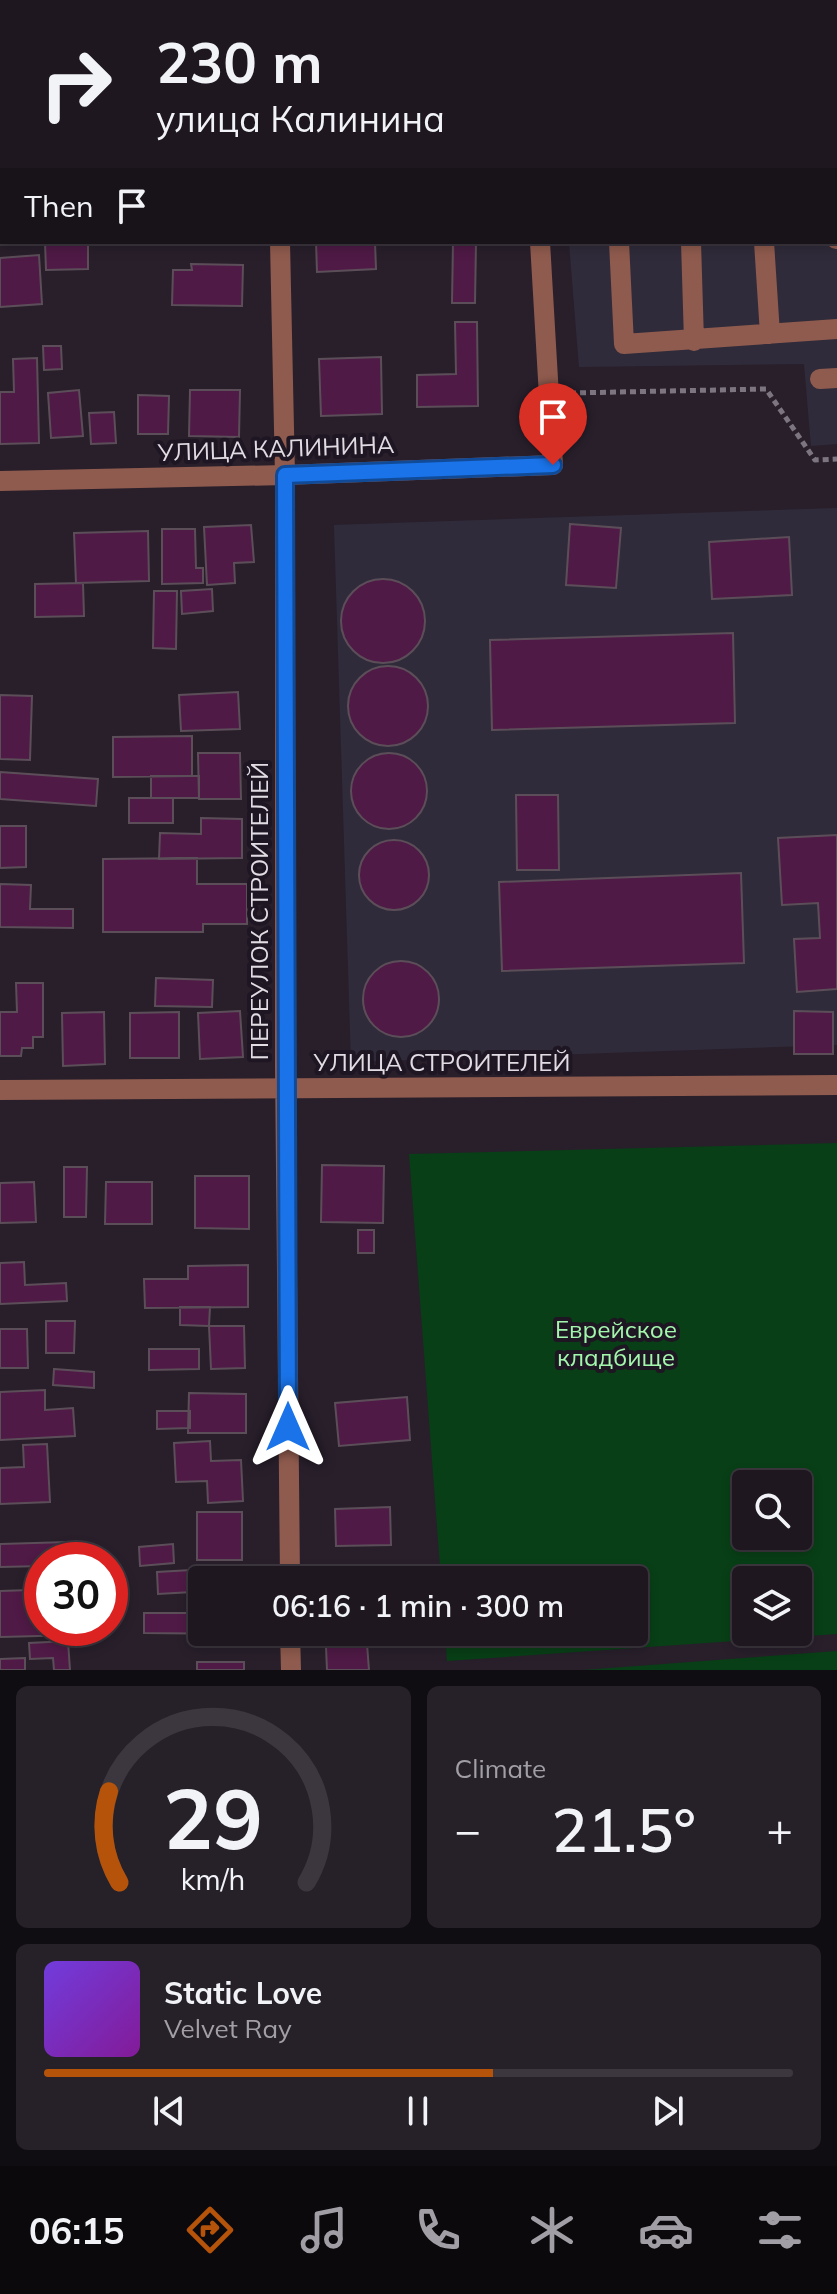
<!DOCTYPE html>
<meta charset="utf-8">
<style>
:root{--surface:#1e1720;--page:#262029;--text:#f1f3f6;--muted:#a19fa5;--line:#3c363e;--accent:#b45309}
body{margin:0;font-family:Mulish,sans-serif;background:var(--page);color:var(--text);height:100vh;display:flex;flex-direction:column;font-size:30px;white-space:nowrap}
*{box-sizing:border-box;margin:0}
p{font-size:26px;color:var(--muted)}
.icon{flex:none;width:44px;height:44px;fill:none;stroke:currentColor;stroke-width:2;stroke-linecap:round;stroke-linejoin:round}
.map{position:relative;height:1670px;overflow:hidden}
.details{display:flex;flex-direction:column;gap:16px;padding:16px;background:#100d12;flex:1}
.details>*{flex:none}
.guide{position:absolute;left:0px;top:0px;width:838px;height:244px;box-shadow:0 4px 12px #0003,0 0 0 2px var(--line);background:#1e1720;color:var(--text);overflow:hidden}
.tools{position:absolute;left:732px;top:1470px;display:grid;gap:16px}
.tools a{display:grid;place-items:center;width:80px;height:80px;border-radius:8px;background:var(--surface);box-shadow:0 4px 12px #0003,0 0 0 2px var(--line);font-size:40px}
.speed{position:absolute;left:24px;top:1542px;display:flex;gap:16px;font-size:40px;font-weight:700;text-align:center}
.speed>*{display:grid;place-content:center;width:104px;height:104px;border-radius:50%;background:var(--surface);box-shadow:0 4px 12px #0003,0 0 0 2px var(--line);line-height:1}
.speed .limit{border:12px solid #d22;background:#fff;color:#111}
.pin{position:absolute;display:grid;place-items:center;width:68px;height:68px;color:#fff;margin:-82px -34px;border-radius:50% 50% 50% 0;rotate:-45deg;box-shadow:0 0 8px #0007}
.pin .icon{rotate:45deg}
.me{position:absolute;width:88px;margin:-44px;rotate:0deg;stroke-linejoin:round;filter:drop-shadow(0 0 6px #0008)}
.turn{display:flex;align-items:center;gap:28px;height:168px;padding:0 24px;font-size:36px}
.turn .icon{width:104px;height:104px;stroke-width:2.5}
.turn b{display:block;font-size:56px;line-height:68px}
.then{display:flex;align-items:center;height:76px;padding:0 24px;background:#0003;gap:16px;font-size:30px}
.big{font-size:60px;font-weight:600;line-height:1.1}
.details .tile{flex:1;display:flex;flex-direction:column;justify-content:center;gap:12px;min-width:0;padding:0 28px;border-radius:12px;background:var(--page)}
.details .dial{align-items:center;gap:0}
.dial svg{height:208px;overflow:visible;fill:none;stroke:var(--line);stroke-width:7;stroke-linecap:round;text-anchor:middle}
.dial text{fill:var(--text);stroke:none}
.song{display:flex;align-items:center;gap:24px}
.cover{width:96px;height:96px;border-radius:12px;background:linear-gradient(135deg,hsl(260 70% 55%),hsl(290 70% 35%))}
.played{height:8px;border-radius:4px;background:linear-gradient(90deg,var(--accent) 60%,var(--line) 60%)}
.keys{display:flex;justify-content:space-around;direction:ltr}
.heat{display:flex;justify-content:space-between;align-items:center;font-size:44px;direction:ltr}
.details .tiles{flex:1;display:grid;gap:16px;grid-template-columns:1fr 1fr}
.tile:last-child{grid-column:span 2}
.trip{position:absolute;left:188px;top:1566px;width:460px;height:80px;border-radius:8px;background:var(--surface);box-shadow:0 4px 12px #0003,0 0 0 2px var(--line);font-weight:600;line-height:80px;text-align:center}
.tabs{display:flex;height:128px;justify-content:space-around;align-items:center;background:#0c090d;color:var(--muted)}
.tabs .icon{width:56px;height:56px}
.tabs .selected{color:var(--accent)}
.tabs b{font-size:36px;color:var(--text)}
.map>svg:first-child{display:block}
.industrial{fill:#302b3a}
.green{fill:#083f16;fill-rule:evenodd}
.building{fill:#4f1a46;stroke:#5c4e59;stroke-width:2}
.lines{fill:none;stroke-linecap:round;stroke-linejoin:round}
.path{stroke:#7d7680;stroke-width:5;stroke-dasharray:6 4;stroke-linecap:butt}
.minor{stroke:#8f5b4e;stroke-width:20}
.route-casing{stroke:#114b97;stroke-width:20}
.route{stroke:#1a73e8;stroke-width:14}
.labels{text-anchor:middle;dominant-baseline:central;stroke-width:8;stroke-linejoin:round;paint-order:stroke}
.street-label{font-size:24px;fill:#e1dce4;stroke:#1e1622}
.park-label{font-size:24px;fill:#a3f7ad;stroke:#1e1622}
</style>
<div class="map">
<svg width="837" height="1670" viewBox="0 0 837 1670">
<rect width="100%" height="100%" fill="#281f2b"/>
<path class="industrial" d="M550,0H837V444L811,446L804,364L579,367L569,242H836V2Z
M837,508V1045L351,1062L334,525Z"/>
<path class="green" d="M837,1143V1634L447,1661L445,1632H634V1580H441L409,1154ZM746,1484H798V1536H746ZM746,1580H798V1632H746Z
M837,1651V1670H583Z"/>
<path class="building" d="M112,0H163V2H112Z
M421,0H508V2H421Z
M45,242H88V269L46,270Z
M316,242H375L376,269L317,272Z
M453,242H476L475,303H452Z
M39,255L42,304L0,307V258Z
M191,264L243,265L242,306L172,305L173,270H192Z
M455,322H477L478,406L417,407V375L456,374Z
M43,346H61L62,369L44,370Z
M381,357L382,414L321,416L319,359Z
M37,358L39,443L0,444V392H14L13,359Z
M79,390L83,436L51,438L48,393Z
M190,390H240L239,437L189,436Z
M138,395L169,396L168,434H138Z
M114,412L116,443L91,444L89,413Z
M570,524L621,528L616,588L566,585Z
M251,525L254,562L234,563L235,583L207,585L204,527Z
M162,529H195L196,568H203V583L162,584Z
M148,531L149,581L76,583L74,533Z
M789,537L792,595L712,599L709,542Z
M341 621a42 42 0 1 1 84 0a42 42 0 1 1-84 0Z
M83,583L84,616L35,617V584Z
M212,589L213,611L182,614L181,591Z
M154,591H177L176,649L153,648Z
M733,633L735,723L492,730L490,640Z
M348 706a40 40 0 1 1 80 0a40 40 0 1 1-80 0Z
M238,692L240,729L181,731L179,695Z
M0,695L32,696L30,760L0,759Z
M192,736V776L113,777V737Z
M351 791a38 38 0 1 1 76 0a38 38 0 1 1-76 0Z
M198,753H240L241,799H199Z
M0,772L98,779L96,806L0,799Z
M151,776H199V798H151Z
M516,795H558L559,870H517Z
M129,798H173V823H129Z
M201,818L242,819V858L159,859L160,833L201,834Z
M0,826H26V867L0,868Z
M837,835V989L797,992L794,939L820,938L818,903L782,905L778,838Z
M359 875a35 35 0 1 1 70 0a35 35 0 1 1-70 0Z
M197,858V884H247V924H203V932H103V859Z
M741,873L744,963L502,971L499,882Z
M0,884L31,885L30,909H73V928L0,927Z
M363 999a38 38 0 1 1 76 0a38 38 0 1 1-76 0Z
M156,978L213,980L212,1007L155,1006Z
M16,983H43V1037H33V1048H22L21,1056H0V1012H17Z
M240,1011L243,1057L200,1059L198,1013Z
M794,1011L833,1012V1054H794Z
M104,1012L105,1064L63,1066L62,1013Z
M179,1012V1058H130V1013Z
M322,1165L384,1166L383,1223L321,1222Z
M64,1167H87L86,1217H64Z
M195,1176H249V1229L195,1228Z
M34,1182L36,1222L0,1223V1183Z
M106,1182H152V1224H105Z
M358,1230H374V1253H358Z
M24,1262L25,1285L66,1283L67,1301L0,1304V1263Z
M248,1265V1307L145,1308L144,1279H188V1266Z
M180,1307H210L209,1326L180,1325Z
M46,1321H75L74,1353H46Z
M209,1326H244L245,1368L211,1369Z
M0,1329H27L28,1368H0Z
M149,1349H199V1369L149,1370Z
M54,1369L94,1372V1388L53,1385Z
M45,1390V1410L73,1408L75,1436L0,1440V1392Z
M189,1393L246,1394V1433H188Z
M407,1397L410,1440L339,1446L335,1403Z
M157,1411H190V1428L157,1429Z
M210,1441L211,1461L241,1460L243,1501L208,1503L207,1481L176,1482L174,1443Z
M47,1444L50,1502L0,1504V1468L24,1467L23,1445Z
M390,1507L391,1545L336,1546L335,1509Z
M197,1512H242V1560H197Z
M68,1542V1560H42V1566L0,1567V1544Z
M173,1544L174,1563L140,1566L139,1547Z
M191,1570L192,1592L158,1594L157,1572Z
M427,1572V1580H337L336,1577Z
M199,1589H202V1632L242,1634L144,1633V1613H199Z
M30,1590L31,1612H42V1628H77V1635L0,1637V1591Z
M339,1632H385V1634L339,1636Z
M432,1632L433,1645L396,1647L395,1633Z
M68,1641L70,1670H54L53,1658L30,1659L29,1643Z
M367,1644L369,1670H327L326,1647Z
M25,1658V1670H0V1659Z
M197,1662H244V1670H197Z"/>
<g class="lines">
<path class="path" d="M570,393L766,389L815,460L837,459"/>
<path class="minor" d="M275,0V2
M526,0V2
M606,2V0
M836,13H837
M836,83H837
M836,160H837
M836,239H837
M280,242L285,475V1067L290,1580
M619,242L624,344L837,329
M691,242L694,341
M764,242L770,334
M820,379L837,378
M0,481L285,475L553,465L540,242
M0,1090L837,1085
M290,1632L291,1670"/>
</g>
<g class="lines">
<defs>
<path id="route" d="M288,1427L285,475L553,465"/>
</defs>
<use href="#route" class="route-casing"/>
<use href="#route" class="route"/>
</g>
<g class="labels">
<g class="street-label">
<text transform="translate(276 448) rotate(-2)">УЛИЦА КАЛИНИНА</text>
<text transform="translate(259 911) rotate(-90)">ПЕРЕУЛОК СТРОИТЕЛЕЙ</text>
<text x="442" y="1062">УЛИЦА СТРОИТЕЛЕЙ</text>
</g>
<g class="park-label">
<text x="616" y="1329">Еврейское<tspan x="616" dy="28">кладбище</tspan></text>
</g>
</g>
</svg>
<div class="tools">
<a><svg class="icon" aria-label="search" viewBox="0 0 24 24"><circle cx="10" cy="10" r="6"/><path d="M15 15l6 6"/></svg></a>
<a><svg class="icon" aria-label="layers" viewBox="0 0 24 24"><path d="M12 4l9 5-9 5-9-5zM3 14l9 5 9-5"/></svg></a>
</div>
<div class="speed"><div class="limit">30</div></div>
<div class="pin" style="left:553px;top:465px;background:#d93025"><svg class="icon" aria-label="arrive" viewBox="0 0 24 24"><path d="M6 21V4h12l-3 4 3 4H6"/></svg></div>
<svg class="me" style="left:288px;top:1427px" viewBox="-20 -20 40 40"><path d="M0-17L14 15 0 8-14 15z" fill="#1a73e8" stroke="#fff" stroke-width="4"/></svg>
<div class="trip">06:16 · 1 min · 300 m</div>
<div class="guide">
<div class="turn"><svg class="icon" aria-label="right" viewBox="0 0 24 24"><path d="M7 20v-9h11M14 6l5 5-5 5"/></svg><div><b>230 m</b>улица Калинина</div></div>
<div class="then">Then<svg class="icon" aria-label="arrive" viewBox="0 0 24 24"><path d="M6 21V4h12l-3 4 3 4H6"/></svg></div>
</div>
</div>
<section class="details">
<div class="tiles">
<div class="tile dial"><svg viewBox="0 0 100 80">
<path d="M14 69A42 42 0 1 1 86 69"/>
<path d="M14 69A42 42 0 0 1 10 34" stroke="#b45309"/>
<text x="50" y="56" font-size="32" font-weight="700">29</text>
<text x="50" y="72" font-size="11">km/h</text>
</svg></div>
<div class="tile"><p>Climate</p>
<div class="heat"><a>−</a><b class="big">21.5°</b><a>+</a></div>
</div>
<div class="tile">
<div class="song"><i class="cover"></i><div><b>Static Love</b><p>Velvet Ray</p></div></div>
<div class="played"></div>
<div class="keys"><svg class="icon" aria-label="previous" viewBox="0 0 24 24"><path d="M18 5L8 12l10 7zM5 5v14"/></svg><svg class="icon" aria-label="pause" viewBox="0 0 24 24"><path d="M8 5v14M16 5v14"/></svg><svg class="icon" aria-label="next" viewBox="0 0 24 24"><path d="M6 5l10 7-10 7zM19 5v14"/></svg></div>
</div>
</div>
</section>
<nav class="tabs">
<b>06:15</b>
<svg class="icon selected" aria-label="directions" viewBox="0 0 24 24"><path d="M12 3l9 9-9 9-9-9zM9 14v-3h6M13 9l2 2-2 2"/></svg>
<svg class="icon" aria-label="music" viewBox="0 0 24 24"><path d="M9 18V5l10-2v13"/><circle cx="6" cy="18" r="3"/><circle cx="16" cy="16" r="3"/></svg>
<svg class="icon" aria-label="phone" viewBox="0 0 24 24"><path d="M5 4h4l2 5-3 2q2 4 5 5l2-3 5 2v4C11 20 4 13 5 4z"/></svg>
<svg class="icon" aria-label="climate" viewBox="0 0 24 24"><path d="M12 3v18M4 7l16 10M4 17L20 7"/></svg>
<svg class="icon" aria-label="car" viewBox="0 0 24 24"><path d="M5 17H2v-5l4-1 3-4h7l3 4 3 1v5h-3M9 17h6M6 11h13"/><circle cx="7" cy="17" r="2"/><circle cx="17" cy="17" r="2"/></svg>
<svg class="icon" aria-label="filters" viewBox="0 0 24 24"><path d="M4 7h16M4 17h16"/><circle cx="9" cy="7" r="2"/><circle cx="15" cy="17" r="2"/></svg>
</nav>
